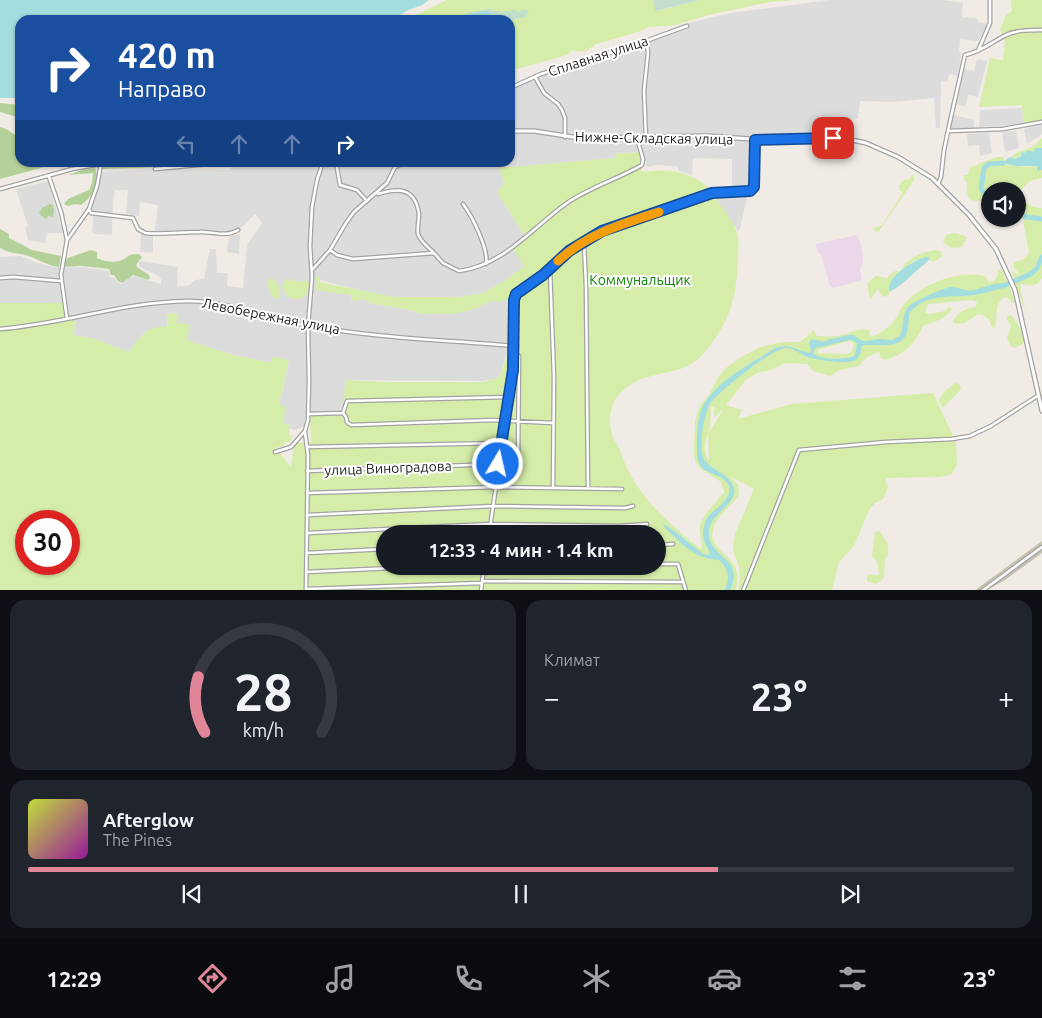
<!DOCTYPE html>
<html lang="ru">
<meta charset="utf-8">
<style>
:root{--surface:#171b24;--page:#20242c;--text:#f1f3f6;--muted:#9ea1a6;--line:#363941;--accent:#e18698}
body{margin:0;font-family:Ubuntu,sans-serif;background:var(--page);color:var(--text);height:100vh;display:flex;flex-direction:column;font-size:19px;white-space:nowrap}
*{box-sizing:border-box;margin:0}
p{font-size:16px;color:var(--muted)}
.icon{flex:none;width:28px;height:28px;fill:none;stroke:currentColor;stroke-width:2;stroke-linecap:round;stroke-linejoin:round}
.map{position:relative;height:590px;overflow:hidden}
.drawer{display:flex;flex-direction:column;gap:10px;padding:10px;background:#0d0f14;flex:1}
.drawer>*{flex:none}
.guide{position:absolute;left:15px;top:15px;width:500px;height:152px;border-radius:15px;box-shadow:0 1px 4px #0004;background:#1a4fa0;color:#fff;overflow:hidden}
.fabs{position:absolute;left:981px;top:182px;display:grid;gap:10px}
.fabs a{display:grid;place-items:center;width:45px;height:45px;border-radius:50%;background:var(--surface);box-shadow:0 1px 4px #0004;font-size:25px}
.speed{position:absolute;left:15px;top:510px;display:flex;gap:10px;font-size:25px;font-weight:700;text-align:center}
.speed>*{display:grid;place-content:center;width:65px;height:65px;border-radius:50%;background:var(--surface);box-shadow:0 1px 4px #0004;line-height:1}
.speed .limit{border:8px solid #d22;background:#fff;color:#111}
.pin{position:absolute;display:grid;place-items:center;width:42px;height:42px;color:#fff;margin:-21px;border-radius:10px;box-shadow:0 2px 8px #0006}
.me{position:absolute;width:55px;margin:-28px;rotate:9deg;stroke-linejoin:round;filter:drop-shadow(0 0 4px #0008)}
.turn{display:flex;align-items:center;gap:18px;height:105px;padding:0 20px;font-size:22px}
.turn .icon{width:65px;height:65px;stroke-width:2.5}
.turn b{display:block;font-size:35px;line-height:42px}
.lanes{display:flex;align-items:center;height:48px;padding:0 20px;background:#0003;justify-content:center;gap:25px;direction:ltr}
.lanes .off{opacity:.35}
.big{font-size:38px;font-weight:600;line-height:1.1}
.drawer .card{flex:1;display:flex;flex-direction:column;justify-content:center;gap:8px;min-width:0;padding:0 18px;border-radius:15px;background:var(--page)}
.drawer .dial{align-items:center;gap:0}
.dial svg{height:130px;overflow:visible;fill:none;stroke:var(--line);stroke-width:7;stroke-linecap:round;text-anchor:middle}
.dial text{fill:var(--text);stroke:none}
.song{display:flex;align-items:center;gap:15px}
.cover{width:60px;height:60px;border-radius:8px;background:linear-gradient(135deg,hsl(70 70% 55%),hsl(300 70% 35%))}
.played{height:5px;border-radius:2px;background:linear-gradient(90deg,var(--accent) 70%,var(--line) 70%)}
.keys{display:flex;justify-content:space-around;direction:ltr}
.heat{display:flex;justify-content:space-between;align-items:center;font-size:28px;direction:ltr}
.drawer .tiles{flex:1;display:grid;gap:10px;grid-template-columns:1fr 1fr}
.card:last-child{grid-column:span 2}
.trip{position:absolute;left:376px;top:525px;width:290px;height:50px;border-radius:25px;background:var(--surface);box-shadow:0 1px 4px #0004;font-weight:600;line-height:50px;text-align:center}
.tabs{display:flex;height:80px;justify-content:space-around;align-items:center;background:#090b0e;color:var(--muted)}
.tabs .icon{width:35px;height:35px}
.tabs .active{color:var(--accent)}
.tabs b{font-size:22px;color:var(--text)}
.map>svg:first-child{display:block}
.residential{fill:#dddcdc}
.industrial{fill:#ead7ea}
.construction{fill:#c5c2b0}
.grass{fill:#d6eda9;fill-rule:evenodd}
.forest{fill:#b3d198}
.wetland{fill:#c1dfcc}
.water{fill:#a4dde0}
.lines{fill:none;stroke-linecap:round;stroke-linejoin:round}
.river{stroke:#a4dde0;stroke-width:5}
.minor-casing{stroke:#a3a3a3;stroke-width:5}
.tertiary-casing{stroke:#a3a3a3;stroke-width:5.5}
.minor{stroke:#fff;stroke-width:2.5}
.tertiary{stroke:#fff;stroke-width:3}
.route-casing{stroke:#114b97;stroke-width:12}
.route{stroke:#1a73e8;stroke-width:9}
.slow{stroke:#f59e0b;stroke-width:9}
.labels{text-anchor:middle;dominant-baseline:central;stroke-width:4;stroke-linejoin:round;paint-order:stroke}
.street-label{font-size:14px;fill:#1f1f1f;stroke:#fff}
.park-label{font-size:14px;fill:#138407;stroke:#fff}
</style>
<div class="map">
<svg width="1042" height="591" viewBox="0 0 1042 591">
<rect width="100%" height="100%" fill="#f0ebe5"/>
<path class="residential" d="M829,0H943L963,3L962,17L976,18L978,22L988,24L978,41L960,39L959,52H961L958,76L949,74L948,80L941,82L940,128H936L934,98L893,102L860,101L858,119H843V136L778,137L774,134L753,135L749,142L750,185L740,228L738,231L713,195L715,190L732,189V159L693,158L692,175L679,171L677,166L657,165L646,167L644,151L616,154V158L499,168L504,184L497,192L525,236L524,266L506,280L483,293L460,297L434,298L394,297L376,294L315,279L333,292L352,295L351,300L361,298L374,304L411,310L421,314L475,309L490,301H501L512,297V355H506L502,370L498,378L483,381L346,380L344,403L340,412H306L304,426L296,430L289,429V425L283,424L279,406L289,360L271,363L230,354L186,340L176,322L179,314L168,313L167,328L145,332L128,352L95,339L74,335L75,315L69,316L67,303H0V257L21,256L37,263L60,268L83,267L109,271L110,278L115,277L117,282L122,284L130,277L134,276L161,284V279L159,276L142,268L139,266L140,261L178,267L177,287L189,285L195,280L204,279L210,249H216L217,273H228L227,286L243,288L247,245L262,223L255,214L240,229L226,233L157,232L155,230L158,205L140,202L139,216L126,214L128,190H115L113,202L112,235L94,234L92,232L94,211L90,209L98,187L102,172L162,169L229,170L234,166L270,162H510V88L551,70L640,44L652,36L683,24L731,13Z
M977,59L987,61L978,97L968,95L965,107L956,104L964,69L974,71Z
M1022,108L1023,124L979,127L980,110Z
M954,115L974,120V129H951Z
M1042,125V134L1027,144L1024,129Z
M1016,131L1019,148L1005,152L1002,132Z
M989,133L992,153L980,156L979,145L968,146L967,134Z
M48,181L63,233H47L45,243L28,240L25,228L28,226L16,189Z
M141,234H153V253L140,252Z
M240,234L239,254L227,252L229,236Z"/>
<path class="industrial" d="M857,235L861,244L863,261L860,270L862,278L861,280L834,288L830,286L821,255L817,251L816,246L817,244Z"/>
<path class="construction" d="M1042,541V553L1038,556L1005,580L987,590L974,591Z"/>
<path class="grass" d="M447,0H654L656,11L700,0H796L770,2L709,15L676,25L649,27L638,32L596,44L586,51L577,52L572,50L567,55L510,71V20H405Z
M1011,0H1042V120L1023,124L1022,105L979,107L990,58L1003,60L1005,42L1000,29L1006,15L1012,11Z
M1042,138V148H1037L1033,152L1024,153L1014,159L1012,157L1014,154L1034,146Z
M639,152L642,172C666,168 691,171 709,188L708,191L697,195L706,204L707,197L710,195L713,196C723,208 736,223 738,238C739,244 738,251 738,257C737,290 733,313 714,340C709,347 704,355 697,360C677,376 648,371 627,387C611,398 606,419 613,437C615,442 619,446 620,450C631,490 669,525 701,549C704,543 698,533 700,525C704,513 717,502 724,492L721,482L700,468L695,461L694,450L695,422L697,413L701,404L709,395L718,377L726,368L738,359L760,347L782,342H800L814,330L817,336C824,336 831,337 838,336C849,334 859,327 870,330L869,335L872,337C882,332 890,327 896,318C899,314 901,308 904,304C922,284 958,270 985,276L989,282H993L997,276L999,270L1002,269L1015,302L1013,303L1007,297L1002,298C994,308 998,317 995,328L992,327C989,320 987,315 978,314L965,323L956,324L953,322C956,312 967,308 976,307L977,302L972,300L928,304L925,312L929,314L945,311L949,307L952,308C947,319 933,322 923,326C915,344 904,355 885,360L881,358L879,352L867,357L859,366L840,370L830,376L813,371L807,364L785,363L771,370L757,373L746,380L726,405L742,410L738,419L792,404L933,393L956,442L957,465L951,475L940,477L885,478L888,488L883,499L875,503L869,510L854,546L839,562L832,590H738L740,579L739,567L733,550L735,534L754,489L730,476L738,485L739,495C732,505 718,516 714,526C703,554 749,555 735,590L0,591V303H67L69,316L75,314L74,335L95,339L128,352C140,339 147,324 167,327L168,313L179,314L176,322L190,325L187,340L230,354L271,363L273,356L289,360L279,405L286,407L283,423L289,425V435L292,436L290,442H285L284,446L275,448L291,467L294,446L297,443L311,442L310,416L341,415C344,403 344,392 346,380L385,382H484L498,378L502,371L507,355H515L519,295L535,282L534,279L512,297L501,302L490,301L475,309L454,314H421L411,310L374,304L361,298L358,301L351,300L352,295L315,290L317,283L315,276L319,277L320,282L394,297H460L483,293L506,280L524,266L511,246L525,236L497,192L504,184L499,168L615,158V154ZM849,341L854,343L852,352L846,354L818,353V350L821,349ZM715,406L713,414L715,417L724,408L708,434L709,460L707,458C702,444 706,441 710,427C711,421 710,414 711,407ZM26,521H69V564H26ZM385,534H658V566H385Z
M998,157H1004L1005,162L1003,164L1027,167L1038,166L1042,170V178L1030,181L1022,189C1021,202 1030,208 1042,208V278C1037,288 1029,285 1020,284L1025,311L1011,270L1019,275L1018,272L1014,268V262L1022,260L1029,253L1023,220L1018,216V191H990V200C971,202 966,203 967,182L964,180V175H967L971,167C981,164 988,159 998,157Z
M912,175L915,177L914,180L879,231L875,232L874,228L882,225L902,194V191H900L899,186L903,180L909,179Z
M955,233L963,235L967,238L962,247L951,248L943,242L946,235Z
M934,250L940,251L943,256L935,261H929L930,258L914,261L904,269L902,268C910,257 921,253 934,250Z
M895,271H898L899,273L893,277L889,290L891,291L886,297L882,296L878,289L870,299L867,284C878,273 873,276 887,278Z
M271,278C277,281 281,290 280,297L277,299C269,297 268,288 268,281Z
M290,279L301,282L304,280L309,283C310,302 289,306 282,287L285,280Z
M1011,315C1018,323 1025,333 1023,344L1015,348L1011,347L1007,338L1011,326L1007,319V316Z
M955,383L959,384L961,388L958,393L942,408L939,399L945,391Z
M880,531L888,544V555L885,559L884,578L876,584L867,581V578L869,574L877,576L879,573L877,561L872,556L875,532Z"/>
<path class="forest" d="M0,103L20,105V118L0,112Z
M0,127C10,129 13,135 20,138V162L59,163L0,179Z
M163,163L162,167L102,169L105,165Z
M95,168C101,181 92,198 81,205C79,205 78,204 76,204C71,204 69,208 64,204L68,199L89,190L92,183L93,173L68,175L82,170Z
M50,204L53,205L54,211L53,217L48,216L47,219L44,218L39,213L42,208Z
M0,229L9,234V238L32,250L61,256L59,267C44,265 32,255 20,254C9,252 10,253 0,248Z
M91,250L97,252V258C103,261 112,263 119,261C128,259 127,253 139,254L142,257L136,265L137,267L149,275L150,278L148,280L133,275L122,283L118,281L114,275H111L109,269L82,266L64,267L65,260L68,258Z"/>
<path class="wetland" d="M654,0H700L655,11Z
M489,9L502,12L514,10L519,12L524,9L529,11L524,18H518L510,21V20H482L486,18H463L462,20H456C463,12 479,11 489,9Z"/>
<path class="water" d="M0,0H429L422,5L406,11L392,20H20V98H0Z
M487,11L491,14L482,20H462L468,15Z
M1036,148H1042V170L1037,171V166H1016L1003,163L1008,158L1012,157L1014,159L1021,156L1022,152L1024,153L1030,150L1033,152Z
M926,257L930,258C928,262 924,264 921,267C911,275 903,285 891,291L889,290C886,277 914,260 926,257Z
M1009,283V286C999,289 990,292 980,294C956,299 929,291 910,312C908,318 909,325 907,332C902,350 878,344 864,345L862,346C861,351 860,357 856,360C845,365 818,360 807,357C800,354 794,348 786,348C771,349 723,389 712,401C704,410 698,448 704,459C711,471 730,473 734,488C738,504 709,514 709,532C708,559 746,557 730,590H724C732,579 727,568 719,560C693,558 683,545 666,529L662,523L673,530L703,554L709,555L710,554C708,547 702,540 703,532C703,529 705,521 707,518C713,509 732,501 729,487C725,473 706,476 700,465C696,458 697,446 697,438C697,429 698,416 702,408C714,382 752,363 775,348C789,343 796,350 809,353L811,351L809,342L812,339L819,341L834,342L829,345L815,348L813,353C821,361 841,359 852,357L855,355L857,344L859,342L879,339L892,340L900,336C905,326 900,318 908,307C914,301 943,288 951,287C959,287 966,292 974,290C989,286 992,283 1009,283Z"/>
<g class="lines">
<path class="river" d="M990,197L986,195L981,189L984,168L989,164L1003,163
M1018,211L1026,217L1042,219
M1003,286L1031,274L1037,268L1042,257
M829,342L852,337L861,343"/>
<defs>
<path id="minor" d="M643,42L647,44L648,53L644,91L646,138
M978,51L990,23V0
M535,77L544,93L558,104L562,110L565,118V137
M510,88L541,74L643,42L687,26
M948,131L1003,129L1042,122
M336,162L340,185L357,190L367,201
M155,169L230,162
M49,177L61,212L67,240L61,275L67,319
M938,184L941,177L944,150L951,117L965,55C981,52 992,42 1006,35C1017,30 1030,30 1042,30
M0,189L72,169L113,162
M378,194C398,188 415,187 419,214C419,220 417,227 418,234C420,241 428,247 433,252
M463,204C472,216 489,249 486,264
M89,209L91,213L133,218L138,229L145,233C163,235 181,232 200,232C212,231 226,238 238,230
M67,240L89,209L97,186L101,164
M584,243L586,286L588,487
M330,250L337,255L353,259L434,253L443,263L459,271C504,265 532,228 567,203C590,187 618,179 642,165L643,159L637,138
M313,269L330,250L346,223L354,212L387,183L395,167L407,162
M550,270L554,377L553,488
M0,278L13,277L61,281
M0,329C63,324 124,302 187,301C230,301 268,319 310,326C377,338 446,340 514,346
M343,413L347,401L509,397
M309,414L343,413L346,417L347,422L351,425L493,420L553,423
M305,432L308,456L306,589
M308,447L501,443
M275,452L291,447L305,431L308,420L309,381L308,326L312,277L310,246L312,207L317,180L323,162
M518,461L519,356
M307,471L498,464
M307,493L496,487L622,489
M308,515L493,506L625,508L633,506
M308,533L490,524L620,526L647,524
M489,534L513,370L514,300L516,295L550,269L569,251L602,231L712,193L750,191L754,187L755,140
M658,545L673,544
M307,553L385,549
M658,564H678L686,591
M306,572L435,566
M483,581L683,582
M306,589L482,583
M481,591L484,566
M743,591L799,450L886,442L952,439L970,436L991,426L1039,395
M982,591L1042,547"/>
<path id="tertiary" d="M510,131H534L579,138L709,136L764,140L847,139L866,143L898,157L932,178L969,215L996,249L1015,290L1042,411"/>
</defs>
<use href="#minor" class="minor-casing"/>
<use href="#tertiary" class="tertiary-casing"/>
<use href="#minor" class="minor"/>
<use href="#tertiary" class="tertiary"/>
</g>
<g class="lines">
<defs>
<path id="route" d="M498,464L513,370L514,300L516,294L543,275L569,251L602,231L712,193L750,191L754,187L755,140L833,138"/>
</defs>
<use href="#route" class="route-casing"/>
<use href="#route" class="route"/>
<path class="slow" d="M558,261C587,234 622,224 659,212"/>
</g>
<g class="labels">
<g class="street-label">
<text transform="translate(598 56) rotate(-18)">Сплавная улица</text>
<text transform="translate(654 138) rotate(1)">Нижне-Складская улица</text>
<text transform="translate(271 316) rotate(11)">Левобережная улица</text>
<text transform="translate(388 468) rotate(-2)">улица Виноградова</text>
</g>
<g class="park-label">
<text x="640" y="280">Коммунальщик</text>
</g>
</g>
</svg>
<div class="fabs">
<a><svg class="icon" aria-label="sound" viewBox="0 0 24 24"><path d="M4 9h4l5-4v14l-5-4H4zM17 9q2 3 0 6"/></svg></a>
</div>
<div class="speed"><div class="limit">30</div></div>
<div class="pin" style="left:833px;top:138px;background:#d93025"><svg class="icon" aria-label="arrive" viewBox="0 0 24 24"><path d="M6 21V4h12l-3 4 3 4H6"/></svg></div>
<svg class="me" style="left:498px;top:464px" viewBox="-20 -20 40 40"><circle r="17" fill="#1a73e8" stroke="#fff" stroke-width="3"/><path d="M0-11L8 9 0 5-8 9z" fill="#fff"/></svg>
<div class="trip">12:33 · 4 мин · 1.4 km</div>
<div class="guide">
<div class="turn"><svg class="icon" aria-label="right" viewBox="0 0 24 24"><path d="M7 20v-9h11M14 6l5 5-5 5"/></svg><div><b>420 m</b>Направо</div></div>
<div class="lanes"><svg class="icon off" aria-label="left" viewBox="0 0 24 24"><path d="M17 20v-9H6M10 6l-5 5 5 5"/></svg><svg class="icon off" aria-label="ahead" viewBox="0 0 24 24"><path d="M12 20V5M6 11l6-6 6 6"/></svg><svg class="icon off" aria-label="ahead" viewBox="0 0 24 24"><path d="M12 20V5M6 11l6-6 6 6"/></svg><svg class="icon" aria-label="right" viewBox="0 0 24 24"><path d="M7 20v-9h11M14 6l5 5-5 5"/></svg></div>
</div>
</div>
<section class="drawer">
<div class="tiles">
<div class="card dial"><svg viewBox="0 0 100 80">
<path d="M14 69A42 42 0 1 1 86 69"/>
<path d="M14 69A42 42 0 0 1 10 35" stroke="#e18698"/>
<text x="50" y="56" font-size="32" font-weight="700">28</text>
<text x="50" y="72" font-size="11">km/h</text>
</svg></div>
<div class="card"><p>Климат</p>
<div class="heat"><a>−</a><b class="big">23°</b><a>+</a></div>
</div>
<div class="card">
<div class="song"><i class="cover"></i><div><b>Afterglow</b><p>The Pines</p></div></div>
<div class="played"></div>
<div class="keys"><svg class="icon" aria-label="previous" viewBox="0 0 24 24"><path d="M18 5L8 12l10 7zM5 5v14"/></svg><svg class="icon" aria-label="pause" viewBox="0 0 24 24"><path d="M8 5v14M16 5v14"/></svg><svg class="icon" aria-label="next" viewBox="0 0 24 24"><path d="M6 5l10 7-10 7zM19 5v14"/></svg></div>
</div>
</div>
</section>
<nav class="tabs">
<b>12:29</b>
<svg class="icon active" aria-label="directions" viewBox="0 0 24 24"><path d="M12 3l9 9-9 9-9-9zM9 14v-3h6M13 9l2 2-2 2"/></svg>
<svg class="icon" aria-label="music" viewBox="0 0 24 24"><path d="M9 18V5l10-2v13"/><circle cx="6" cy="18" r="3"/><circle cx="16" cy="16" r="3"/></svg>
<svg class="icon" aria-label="phone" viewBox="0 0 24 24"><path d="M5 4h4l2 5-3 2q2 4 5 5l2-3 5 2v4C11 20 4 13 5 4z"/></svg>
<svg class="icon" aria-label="climate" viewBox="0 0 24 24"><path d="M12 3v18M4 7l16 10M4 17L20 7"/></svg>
<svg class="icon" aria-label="car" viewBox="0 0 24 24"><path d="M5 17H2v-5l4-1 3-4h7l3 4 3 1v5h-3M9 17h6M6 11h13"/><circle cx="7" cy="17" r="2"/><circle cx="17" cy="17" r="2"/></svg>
<svg class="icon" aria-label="filters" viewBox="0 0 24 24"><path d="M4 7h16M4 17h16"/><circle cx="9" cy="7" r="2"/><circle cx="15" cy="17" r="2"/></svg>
<b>23°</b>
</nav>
